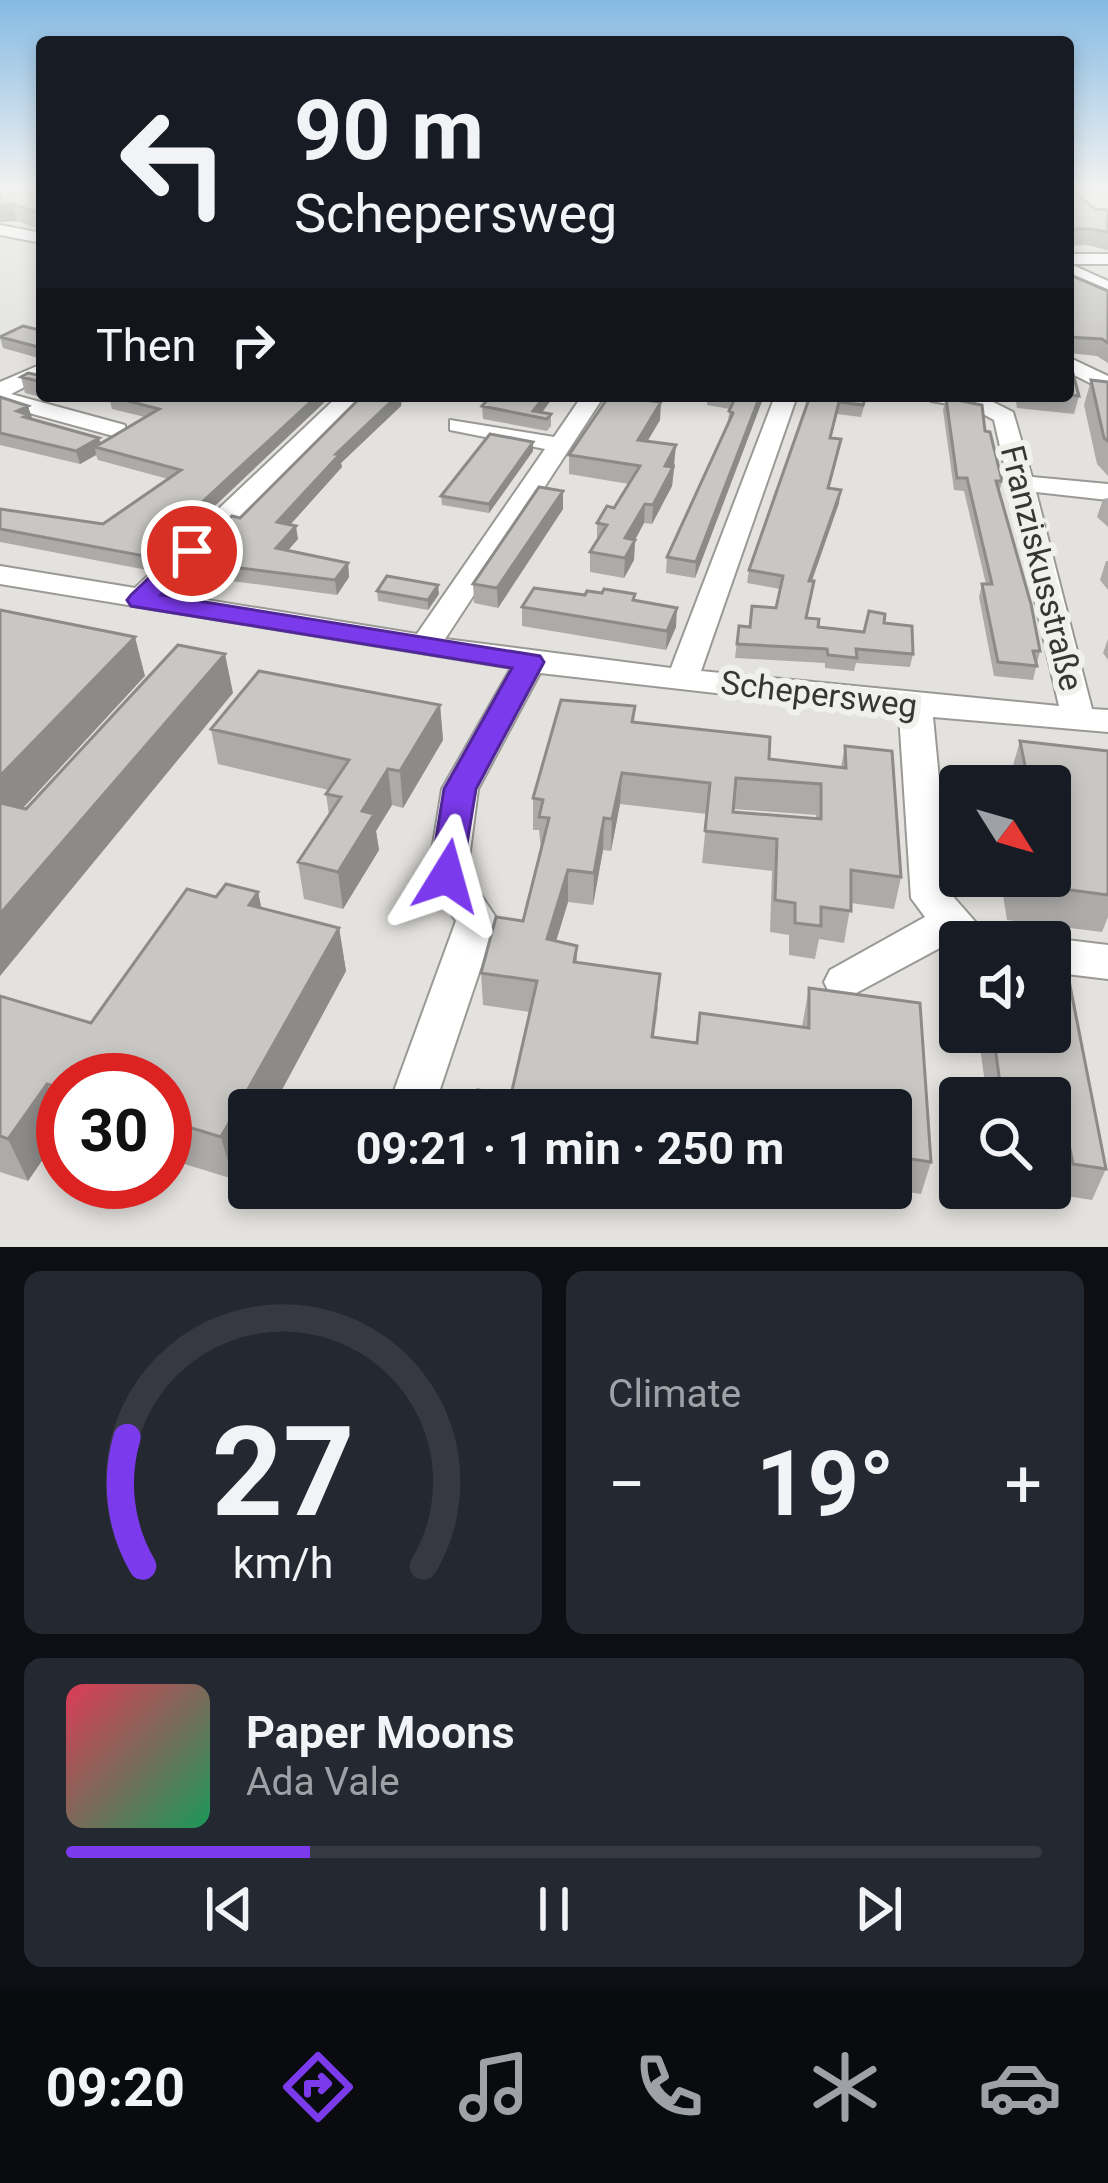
<!DOCTYPE html>
<meta charset="utf-8">
<style>
:root{--surface:#171b24;--page:#242831;--text:#f1f3f6;--muted:#9ea1a6;--line:#363941;--accent:#7c3aed}
body{margin:0;font-family:Roboto,sans-serif;background:var(--page);color:var(--text);height:100vh;display:flex;flex-direction:column;font-size:45px;white-space:nowrap}
*{box-sizing:border-box;margin:0}
p{font-size:39px;color:var(--muted)}
.icon{flex:none;width:66px;height:66px;fill:none;stroke:currentColor;stroke-width:2;stroke-linecap:round;stroke-linejoin:round}
.map{position:relative;height:1247px;overflow:hidden}
.details{display:flex;flex-direction:column;gap:24px;padding:24px;background:#0d0f14;flex:1}
.details>*{flex:none}
.guide{position:absolute;left:36px;top:36px;width:1038px;height:366px;border-radius:12px;box-shadow:0 6px 18px #0003;background:#171b24;color:var(--text);overflow:hidden}
.needle{width:78px;rotate:127deg}
.tools{position:absolute;left:939px;top:765px;display:grid;gap:24px}
.tools a{display:grid;place-items:center;width:132px;height:132px;border-radius:12px;background:var(--surface);box-shadow:0 6px 18px #0003;font-size:60px}
.speed{position:absolute;left:36px;top:1053px;display:flex;gap:24px;font-size:60px;font-weight:700;text-align:center}
.speed>*{display:grid;place-content:center;width:156px;height:156px;border-radius:50%;background:var(--surface);box-shadow:0 6px 18px #0003;line-height:1}
.speed .limit{border:18px solid #d22;background:#fff;color:#111}
.pin{position:absolute;display:grid;place-items:center;width:102px;height:102px;color:#fff;margin:-51px;border:6px solid #fff;border-radius:50%;box-shadow:0 3px 12px #0007}
.me{position:absolute;width:132px;margin:-66px;rotate:8deg;stroke-linejoin:round;filter:drop-shadow(0 0 9px #0008)}
.turn{display:flex;align-items:center;gap:42px;height:252px;padding:0 60px;font-size:54px}
.turn .icon{width:156px;height:156px;stroke-width:2.5}
.turn b{display:block;font-size:84px;line-height:102px}
.then{display:flex;align-items:center;height:114px;padding:0 60px;background:#0003;gap:24px;font-size:45px}
.big{font-size:90px;font-weight:700;line-height:1.1}
.details .card{flex:1;display:flex;flex-direction:column;justify-content:center;gap:18px;min-width:0;padding:0 42px;border-radius:18px;background:var(--page)}
.details .dial{align-items:center;gap:0}
.dial svg{height:312px;overflow:visible;fill:none;stroke:var(--line);stroke-width:7;stroke-linecap:round;text-anchor:middle}
.dial text{fill:var(--text);stroke:none}
.song{display:flex;align-items:center;gap:36px}
.cover{width:144px;height:144px;border-radius:18px;background:linear-gradient(135deg,hsl(350 70% 55%),hsl(150 70% 35%))}
.played{height:12px;border-radius:6px;background:linear-gradient(90deg,var(--accent) 25%,var(--line) 25%)}
.keys{display:flex;justify-content:space-around;direction:ltr}
.heat{display:flex;justify-content:space-between;align-items:center;font-size:66px;direction:ltr}
.details .tiles{flex:1;display:grid;gap:24px;grid-template-columns:1fr 1fr}
.card:last-child{grid-column:span 2}
.trip{position:absolute;left:228px;top:1089px;width:684px;height:120px;border-radius:12px;background:var(--surface);box-shadow:0 6px 18px #0003;font-weight:700;line-height:120px;text-align:center}
.tabs{display:flex;height:192px;justify-content:space-around;align-items:center;background:#090b0e;color:var(--muted)}
.tabs .icon{width:84px;height:84px}
.tabs .selected{color:var(--accent)}
.tabs b{font-size:54px;color:var(--text)}
.map>svg:first-child{display:block}
.lines{fill:none;stroke-linecap:round;stroke-linejoin:round}
.minor-casing{stroke:#9a9996;stroke-width:4}
.major-casing{stroke:#9a9996;stroke-width:4}
.minor{fill:#fff;fill-rule:evenodd}
.major{fill:#fff;fill-rule:evenodd}
.wall{fill:#acaba9;fill-rule:evenodd}
.shaded-wall{fill:#8c8b89}
.building{fill:#c8c7c4;stroke:#8c8b89;stroke-width:3;fill-rule:evenodd}
.route{fill:#7c3aed;stroke:#51269a;stroke-width:3}
.labels{text-anchor:middle;dominant-baseline:central;stroke-width:12;stroke-linejoin:round;paint-order:stroke}
.street-label{font-size:33px;fill:#363634;stroke:#f0f0ec}
</style>
<div class="map">
<svg width="1108" height="1247" viewBox="0 0 1108 1247">
<rect width="100%" height="100%" fill="#e3e2df"/>
<g class="lines">
<defs>
<path id="minor" d="M0,225L42,233V243L0,235Z
M1068,254H1108V264H1068Z
M1068,357L1108,376V392L1068,372Z
M42,364V378L11,394L125,425V435L117,437L0,405V382Z
M338,396H362L164,593L417,634L545,449L450,430V420L554,437L582,396H604L445,639L671,668L775,396H797L701,671L1059,706L994,420L972,408L931,401L928,396H981L1013,412L1032,477L1108,484V500L1036,492L1092,709L1108,710V732L933,717L950,893L993,942H960V954L949,943L845,999L830,994L824,982L830,970L925,917L911,898L899,714L540,673L478,789L467,874L497,919L433,1110H387L456,921L428,876L442,789L511,668L0,584V566L135,588Z
M1050,938L1108,945V979L1050,972V942H1039Z"/>
<path id="major" d="M1068,263L1108,281V296L1068,278Z"/>
</defs>
<use href="#minor" class="minor-casing"/>
<use href="#major" class="major-casing"/>
<use href="#minor" class="minor"/>
<use href="#major" class="major"/>
</g>
<path class="wall" d="M0,186H42V230L17,221L0,222Z
M1068,187L1095,209L1108,210V250L1086,245L1068,246Z
M1068,274L1108,291V363L1097,356L1068,353Z
M42,329V359L3,348L0,337Z
M42,376V396H55V401L25,393L21,377Z
M1091,380L1108,382V476L1097,464L1084,405Z
M109,396H331L147,570L0,542V509L103,524L168,479L98,460L96,455L80,464L0,445V397L28,406L31,419L99,438L101,443L145,417L112,409Z
M355,396H402L401,406L341,463L342,467L290,525L298,539L288,550L348,563L349,577L337,595L188,575L186,561L240,518L356,403Z
M554,396L542,413L551,414V426L547,431L483,419L482,406Z
M700,396H764L695,578L666,573L667,557L727,425L730,409L707,405V397Z
M810,396H867L861,417L837,414L831,438L839,451L829,489L839,503L812,581L807,618L818,627L864,632L884,623L913,654L910,667L856,663L854,671L825,668V663L735,658L739,626L749,627L776,608L780,589L747,583L749,570Z
M1015,396H1079L1074,414L1017,408Z
M946,398L985,431L1002,481L999,493L1040,651L1033,680L994,676L979,597L982,584H986L964,491L954,490L943,410Z
M660,420L647,441L675,464L672,486L652,524L644,523L635,540L634,560L624,578L590,572V552L597,541V523L614,508L629,484L569,474V455Z
M533,451L489,513L442,505L441,496Z
M563,491V509L498,608L474,603L473,584Z
M1108,498V527L1097,517L1103,499Z
M1106,561H1108V590L1100,580Z
M377,591L439,594L428,610L378,601Z
M635,600L676,627L666,650L522,626V607Z
M1108,639V660L1103,653Z
M440,705L443,740L403,808L392,805L376,831L379,850L343,909L304,899L298,862L329,815L326,794L329,790L218,764L211,729Z
M635,706L634,723L769,759L841,767L845,746L901,877L894,909L851,903L844,943L819,939L815,959L789,955V935L770,932L772,871L702,863L707,814L620,804L611,851L603,850L593,905L568,902L556,941L577,946V962L658,1007L654,1037L697,1043L802,1027L809,988L931,1162L921,1194L882,1188H891V1110L511,1095L530,1012L483,1005L481,973L523,921L541,849L539,830H533V798ZM733,809L816,815V819L733,812Z
M1020,741L1108,751V917L1102,932L1007,920L1000,876H1050V786H1012L1010,776Z
M258,892L261,908L339,928L346,971L271,1110H249L233,1179L165,1158V1080H63V1130L28,1181L0,1172V996L91,1023L216,897Z
M978,1032H1050L1106,1169L1092,1200L1059,1195L1050,1144V1098H987Z
M573,1188H599L598,1192Z"/>
<path class="shaded-wall" d="M13,204L17,221L0,222V205Z
M317,396H331L147,570L144,556Z
M393,396H402L401,406L341,463L342,467L280,536L277,522L336,454Z
M545,396H554L538,417L533,411Z
M760,396H764L695,578L696,562Z
M661,402L660,420L637,459L638,440Z
M28,406L32,418L33,428L17,411Z
M99,438L102,449L95,447L96,455L80,464L76,451Z
M533,442V451L489,513V504Z
M676,445L672,486L652,524L653,505L665,466Z
M841,490L839,503L807,594L809,581Z
M563,491V509L498,608L497,588Z
M645,504L644,523L625,558V538Z
M296,526L298,539L278,562L276,548Z
M635,540L634,560L624,578L625,558Z
M348,563L349,577L337,595L335,580Z
M438,585L439,594L428,610V600Z
M677,608L676,627L666,650L667,631Z
M135,637L145,676L0,833V776Z
M225,654L233,693L0,976V914Z
M440,705L443,740L403,808L400,771Z
M388,769L392,805L376,831L379,850L343,909L338,872L362,811Z
M622,773L620,804L611,851L612,819Z
M604,818L603,850L593,905L594,873Z
M568,870V902L547,971V939Z
M258,892L267,934L249,905Z
M339,928L346,971L271,1110H249V1150L233,1179L221,1137Z
M47,1084L63,1122V1130L28,1181L8,1139Z"/>
<path class="building" d="M0,186H42V214L13,204L0,205Z
M1068,187L1095,209L1108,210V232L1090,229H1068Z
M1068,274L1108,291V343L1102,339L1068,337Z
M23,326L39,330L42,329V348L0,337Z
M1068,355L1079,396L1068,395Z
M28,373L42,376V382L21,377Z
M1091,380L1108,382V441L1104,438Z
M109,396H317L144,556L0,529V509L103,524L181,470L95,447L159,409Z
M362,396H397L336,454H340L277,522L296,526L276,548L348,563L335,580L186,561L232,516L240,518Z
M491,396H545L533,411L551,414L547,419L482,406Z
M609,396L661,402L638,440L676,445L665,466L673,467L653,505L645,504L625,538L635,540L625,558L590,552L607,525L597,523L607,506L614,508L640,466L569,455Z
M736,396H760L696,562L667,557L733,413L729,411Z
M810,396H866L863,405L839,402L830,438L841,439L828,488L841,490L809,581H814L806,618L819,619L818,627L864,632L869,611L885,614L884,623L912,626L913,654L856,649L857,658L828,655L827,649L737,644L739,626L750,627L752,606L776,608L783,576L749,570Z
M0,397L28,406L17,411L29,415L24,417L99,438L76,451L0,433Z
M946,398L982,405L985,431L990,432L1002,481H996L1031,604L1040,651H1033L1037,666L998,662L982,584H992L967,478H957Z
M490,434L533,442L489,504L441,496Z
M539,487L563,491L497,588L473,584Z
M387,576L438,585L428,600L377,591Z
M534,588L585,595L587,591L602,593L604,589L635,594L633,600L677,608L667,631L522,607Z
M0,610L135,637L0,776Z
M178,645L225,654L0,914V803L26,809Z
M259,671L440,705L400,771L388,769L362,811L374,814L338,872L298,862L341,797L326,794L349,760L211,729Z
M561,700L635,706L632,722L770,737L769,759L846,768L845,746L892,751L901,877L851,870V911L821,907V926L795,923V903L775,900L777,839L705,831L710,783L622,773L612,819L604,818L594,873L568,870L547,939L577,946L574,962L660,974L652,1037L697,1043L700,1013L809,1028V988L920,1003L931,1162L891,1156V1110H472L478,1090L511,1095L537,981L481,973L496,917L523,921L549,818L539,817L543,800L533,798ZM736,778L821,784V819L733,812Z
M1020,741L1108,751V895L1018,883L1017,876H1050V786H1029Z
M226,884L258,892L249,905L339,928L221,1137L165,1120V1080H63V1089L47,1084L8,1139L0,1136V996L91,1023L187,889L216,897Z
M1050,953L1064,955L1106,1169L1073,1164L1062,1110L1050,1108V1098H1002L993,1032H1050Z"/>
<linearGradient id="sky" x2="0" y2="1"><stop stop-color="#85bae3"/><stop offset="0.52" stop-color="#f2f2f1"/><stop offset="1" stop-color="#f2f2f1" stop-opacity="0"/></linearGradient>
<rect width="1108" height="360" fill="url(#sky)"/>
<path class="route" d="M192,543L205,551L161,595L540,656L544,662L476,789L460,886L447,890L435,886L430,876L444,789L512,668L131,606L127,600L131,595L183,545Z"/>
<g class="labels">
<g class="street-label">
<text transform="translate(1042 568) rotate(76)">Franziskusstraße</text>
<text transform="translate(819 694) rotate(7)">Schepersweg</text>
</g>
</g>
</svg>
<div class="tools">
<a><svg class="needle" viewBox="-14 -14 28 28"><path d="M0-13l5 13h-10z" fill="#e53935"/><path d="M0 13l5-13h-10z" fill="#9ea1a6"/></svg></a>
<a><svg class="icon" aria-label="sound" viewBox="0 0 24 24"><path d="M4 9h4l5-4v14l-5-4H4zM17 9q2 3 0 6"/></svg></a>
<a><svg class="icon" aria-label="search" viewBox="0 0 24 24"><circle cx="10" cy="10" r="6"/><path d="M15 15l6 6"/></svg></a>
</div>
<div class="speed"><div class="limit">30</div></div>
<div class="pin" style="left:192px;top:551px;background:#d93025"><svg class="icon" aria-label="arrive" viewBox="0 0 24 24"><path d="M6 21V4h12l-3 4 3 4H6"/></svg></div>
<svg class="me" style="left:447px;top:876px" viewBox="-20 -20 40 40"><path d="M0-17L14 15 0 8-14 15z" fill="#7c3aed" stroke="#fff" stroke-width="4"/></svg>
<div class="trip">09:21 · 1 min · 250 m</div>
<div class="guide">
<div class="turn"><svg class="icon" aria-label="left" viewBox="0 0 24 24"><path d="M17 20v-9H6M10 6l-5 5 5 5"/></svg><div><b>90 m</b>Schepersweg</div></div>
<div class="then">Then<svg class="icon" aria-label="right" viewBox="0 0 24 24"><path d="M7 20v-9h11M14 6l5 5-5 5"/></svg></div>
</div>
</div>
<section class="details">
<div class="tiles">
<div class="card dial"><svg viewBox="0 0 100 80">
<path d="M14 69A42 42 0 1 1 86 69"/>
<path d="M14 69A42 42 0 0 1 10 36" stroke="#7c3aed"/>
<text x="50" y="56" font-size="32" font-weight="700">27</text>
<text x="50" y="72" font-size="11">km/h</text>
</svg></div>
<div class="card"><p>Climate</p>
<div class="heat"><a>−</a><b class="big">19°</b><a>+</a></div>
</div>
<div class="card">
<div class="song"><i class="cover"></i><div><b>Paper Moons</b><p>Ada Vale</p></div></div>
<div class="played"></div>
<div class="keys"><svg class="icon" aria-label="previous" viewBox="0 0 24 24"><path d="M18 5L8 12l10 7zM5 5v14"/></svg><svg class="icon" aria-label="pause" viewBox="0 0 24 24"><path d="M8 5v14M16 5v14"/></svg><svg class="icon" aria-label="next" viewBox="0 0 24 24"><path d="M6 5l10 7-10 7zM19 5v14"/></svg></div>
</div>
</div>
</section>
<nav class="tabs">
<b>09:20</b>
<svg class="icon selected" aria-label="directions" viewBox="0 0 24 24"><path d="M12 3l9 9-9 9-9-9zM9 14v-3h6M13 9l2 2-2 2"/></svg>
<svg class="icon" aria-label="music" viewBox="0 0 24 24"><path d="M9 18V5l10-2v13"/><circle cx="6" cy="18" r="3"/><circle cx="16" cy="16" r="3"/></svg>
<svg class="icon" aria-label="phone" viewBox="0 0 24 24"><path d="M5 4h4l2 5-3 2q2 4 5 5l2-3 5 2v4C11 20 4 13 5 4z"/></svg>
<svg class="icon" aria-label="climate" viewBox="0 0 24 24"><path d="M12 3v18M4 7l16 10M4 17L20 7"/></svg>
<svg class="icon" aria-label="car" viewBox="0 0 24 24"><path d="M5 17H2v-5l4-1 3-4h7l3 4 3 1v5h-3M9 17h6M6 11h13"/><circle cx="7" cy="17" r="2"/><circle cx="17" cy="17" r="2"/></svg>
</nav>
